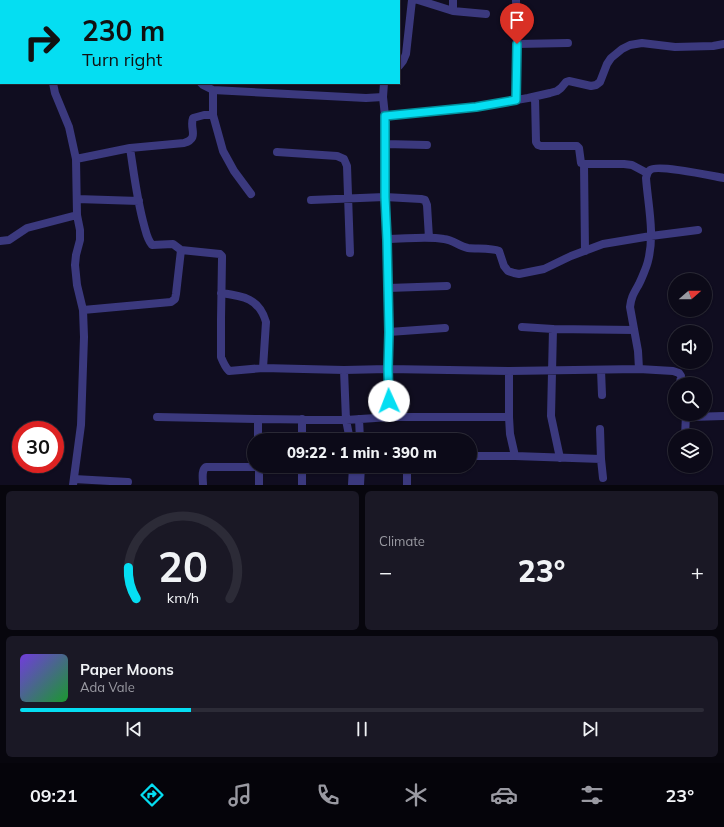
<!DOCTYPE html>
<meta charset="utf-8">
<style>
:root{--surface:#0c0a18;--page:#1a1825;--text:#f1f3f6;--muted:#9a9aa2;--line:#2c2b37;--accent:#05def2}
body{margin:0;font-family:Mulish,sans-serif;background:var(--page);color:var(--text);height:100vh;display:flex;flex-direction:column;font-size:15px;white-space:nowrap}
*{box-sizing:border-box;margin:0}
p{font-size:13px;color:var(--muted)}
.icon{flex:none;width:22px;height:22px;fill:none;stroke:currentColor;stroke-width:2;stroke-linecap:round;stroke-linejoin:round}
.map{position:relative;height:485px;overflow:hidden}
.side{display:flex;flex-direction:column;gap:6px;padding:6px;background:#07060d;flex:1}
.side>*{flex:none}
.top-card{position:absolute;left:0px;top:0px;width:400px;height:84px;box-shadow:0 1px 3px #0004,0 0 0 1px var(--line);background:#05def2;color:#111;overflow:hidden}
.needle{width:26px;rotate:70deg}
.buttons{position:absolute;left:668px;top:273px;display:grid;gap:8px}
.buttons a{display:grid;place-items:center;width:44px;height:44px;border-radius:50%;background:var(--surface);box-shadow:0 1px 3px #0004,0 0 0 1px var(--line);font-size:20px}
.speed{position:absolute;left:12px;top:421px;display:flex;gap:8px;font-size:20px;font-weight:700;text-align:center}
.speed>*{display:grid;place-content:center;width:52px;height:52px;border-radius:50%;background:var(--surface);box-shadow:0 1px 3px #0004,0 0 0 1px var(--line);line-height:1}
.speed .limit{border:6px solid #d22;background:#fff;color:#111}
.pin{position:absolute;display:grid;place-items:center;width:34px;height:34px;color:#fff;margin:-41px -17px;border-radius:50% 50% 50% 0;rotate:-45deg;box-shadow:0 0 4px #0007}
.pin .icon{rotate:45deg}
.me{position:absolute;width:44px;margin:-22px;rotate:358deg;stroke-linejoin:round;filter:drop-shadow(0 0 3px #0008)}
.turn{display:flex;align-items:center;gap:14px;height:84px;padding:0 16px;font-size:18px}
.turn .icon{width:52px;height:52px;stroke-width:2.5}
.turn b{display:block;font-size:28px;line-height:34px}
.big{font-size:30px;font-weight:800;line-height:1.1}
.side .widget{flex:1;display:flex;flex-direction:column;justify-content:center;gap:6px;min-width:0;padding:0 14px;border-radius:6px;background:var(--page)}
.side .dial{align-items:center;gap:0}
.dial svg{height:104px;overflow:visible;fill:none;stroke:var(--line);stroke-width:7;stroke-linecap:round;text-anchor:middle}
.dial text{fill:var(--text);stroke:none}
.song{display:flex;align-items:center;gap:12px}
.cover{width:48px;height:48px;border-radius:6px;background:linear-gradient(135deg,hsl(260 70% 55%),hsl(130 70% 35%))}
.played{height:4px;border-radius:2px;background:linear-gradient(90deg,var(--accent) 25%,var(--line) 25%)}
.keys{display:flex;justify-content:space-around;direction:ltr}
.heat{display:flex;justify-content:space-between;align-items:center;font-size:22px;direction:ltr}
.side .tiles{flex:1;display:grid;gap:6px;grid-template-columns:1fr 1fr}
.widget:last-child{grid-column:span 2}
.trip{position:absolute;left:247px;top:433px;width:230px;height:40px;border-radius:20px;background:var(--surface);box-shadow:0 1px 3px #0004,0 0 0 1px var(--line);font-weight:800;line-height:40px;text-align:center}
.dock{display:flex;height:64px;justify-content:space-around;align-items:center;background:#05040a;color:var(--muted)}
.dock .icon{width:28px;height:28px}
.dock .active{color:var(--accent)}
.dock b{font-size:18px;color:var(--text)}
.map>svg:first-child{display:block}
.lines{fill:none;stroke-linecap:round;stroke-linejoin:round}
.street{stroke:#3b397e;stroke-width:8}
.route-casing{stroke:#03909d;stroke-width:10}
.route{stroke:#05def2;stroke-width:7}
</style>
<div class="map">
<svg width="724" height="485" viewBox="0 0 724 485">
<rect width="100%" height="100%" fill="#100d20"/>
<g class="lines">
<path class="street" d="M30,0L31,1
M418,0L453,11L486,14
M516,0L517,49L516,100
M223,1L224,0
M453,11V0
M517,44L568,43
M399,66L403,61L406,54L412,0
M53,83L55,93L69,127L76,159L77,215L80,230V240L76,255L75,265L77,285L83,310L84,337L81,425L73,485
M201,83L203,85L213,90L366,98L383,97L385,116V197L387,239L389,332L388,369L390,417
M383,97L384,83
M535,97L536,142L538,145L541,146H577L579,148L581,163L584,164H624L632,165L647,173
M213,115L223,151L234,171L251,194
M385,116L476,107L528,98L550,93L557,91L561,88L566,82L569,81L591,86L596,85L600,82L607,64L611,58L622,49L630,45L642,43L675,47L713,46L724,44
M385,144L427,145
M130,148C134,174 137,200 144,225C146,232 147,239 152,245L173,244L181,250L220,254L222,256V259L221,319V357C223,362 225,367 229,371L263,368L344,370L388,369L509,371L639,369L673,371L679,373L681,376L680,384
M277,152L337,156L344,159L347,166L350,253
M76,159L130,148L184,143C200,138 189,129 193,118L204,115H213V90
M584,164L585,251
M77,199L139,201
M311,200L385,197L421,199L425,200L427,205L429,238
M387,239C406,239 426,236 444,239C453,240 459,246 468,248C476,249 492,248 499,251L504,266L508,271L514,273L519,274L544,269L571,256L603,244L651,236L698,230
M0,241L9,240L27,228L77,215
M388,288L447,286
M221,293C243,296 259,298 266,322L263,368
M83,310L171,302L175,299L176,294L181,250
M522,327L553,329
M389,332L445,328
M639,369L638,351L630,307C631,297 634,293 639,284C641,280 647,266 648,261C655,234 648,205 646,178C647,175 647,172 650,170C657,164 712,176 724,178
M344,370L346,420L350,440
M601,370L602,395
M509,371V417L510,434L515,456
M684,414L690,417L724,416
M157,417L258,419L346,420L390,417H509
M258,419V440
M359,419L360,440
M600,429L601,459
M685,436L686,415
M302,440V419
M470,456H515L601,459L603,478
M560,458L551,416L553,329L634,330
M259,466V485
M74,479L128,482
M203,485C203,479 201,470 206,467H259
M302,485V466
M352,485L353,466
M360,485L361,466
M407,485V466"/>
</g>
<g class="lines">
<defs>
<path id="route" d="M389,401L388,369L389,332L387,240L385,197V116L476,107L516,100L517,44"/>
</defs>
<use href="#route" class="route-casing"/>
<use href="#route" class="route"/>
</g>
</svg>
<div class="buttons">
<a><svg class="needle" viewBox="-14 -14 28 28"><path d="M0-13l5 13h-10z" fill="#e53935"/><path d="M0 13l5-13h-10z" fill="#9a9aa2"/></svg></a>
<a><svg class="icon" aria-label="sound" viewBox="0 0 24 24"><path d="M4 9h4l5-4v14l-5-4H4zM17 9q2 3 0 6"/></svg></a>
<a><svg class="icon" aria-label="search" viewBox="0 0 24 24"><circle cx="10" cy="10" r="6"/><path d="M15 15l6 6"/></svg></a>
<a><svg class="icon" aria-label="layers" viewBox="0 0 24 24"><path d="M12 4l9 5-9 5-9-5zM3 14l9 5 9-5"/></svg></a>
</div>
<div class="speed"><div class="limit">30</div></div>
<div class="pin" style="left:517px;top:44px;background:#d93025"><svg class="icon" aria-label="arrive" viewBox="0 0 24 24"><path d="M6 21V4h12l-3 4 3 4H6"/></svg></div>
<svg class="me" style="left:389px;top:401px" viewBox="-20 -20 40 40"><circle r="19" fill="#fff"/><path d="M0-13L10 11 0 6-10 11z" fill="#05def2"/></svg>
<div class="trip">09:22 · 1 min · 390 m</div>
<div class="top-card">
<div class="turn"><svg class="icon" aria-label="right" viewBox="0 0 24 24"><path d="M7 20v-9h11M14 6l5 5-5 5"/></svg><div><b>230 m</b>Turn right</div></div>
</div>
</div>
<section class="side">
<div class="tiles">
<div class="widget dial"><svg viewBox="0 0 100 80">
<path d="M14 69A42 42 0 1 1 86 69"/>
<path d="M14 69A42 42 0 0 1 8 45" stroke="#05def2"/>
<text x="50" y="56" font-size="32" font-weight="700">20</text>
<text x="50" y="72" font-size="11">km/h</text>
</svg></div>
<div class="widget"><p>Climate</p>
<div class="heat"><a>−</a><b class="big">23°</b><a>+</a></div>
</div>
<div class="widget">
<div class="song"><i class="cover"></i><div><b>Paper Moons</b><p>Ada Vale</p></div></div>
<div class="played"></div>
<div class="keys"><svg class="icon" aria-label="previous" viewBox="0 0 24 24"><path d="M18 5L8 12l10 7zM5 5v14"/></svg><svg class="icon" aria-label="pause" viewBox="0 0 24 24"><path d="M8 5v14M16 5v14"/></svg><svg class="icon" aria-label="next" viewBox="0 0 24 24"><path d="M6 5l10 7-10 7zM19 5v14"/></svg></div>
</div>
</div>
</section>
<nav class="dock">
<b>09:21</b>
<svg class="icon active" aria-label="directions" viewBox="0 0 24 24"><path d="M12 3l9 9-9 9-9-9zM9 14v-3h6M13 9l2 2-2 2"/></svg>
<svg class="icon" aria-label="music" viewBox="0 0 24 24"><path d="M9 18V5l10-2v13"/><circle cx="6" cy="18" r="3"/><circle cx="16" cy="16" r="3"/></svg>
<svg class="icon" aria-label="phone" viewBox="0 0 24 24"><path d="M5 4h4l2 5-3 2q2 4 5 5l2-3 5 2v4C11 20 4 13 5 4z"/></svg>
<svg class="icon" aria-label="climate" viewBox="0 0 24 24"><path d="M12 3v18M4 7l16 10M4 17L20 7"/></svg>
<svg class="icon" aria-label="car" viewBox="0 0 24 24"><path d="M5 17H2v-5l4-1 3-4h7l3 4 3 1v5h-3M9 17h6M6 11h13"/><circle cx="7" cy="17" r="2"/><circle cx="17" cy="17" r="2"/></svg>
<svg class="icon" aria-label="filters" viewBox="0 0 24 24"><path d="M4 7h16M4 17h16"/><circle cx="9" cy="7" r="2"/><circle cx="15" cy="17" r="2"/></svg>
<b>23°</b>
</nav>
